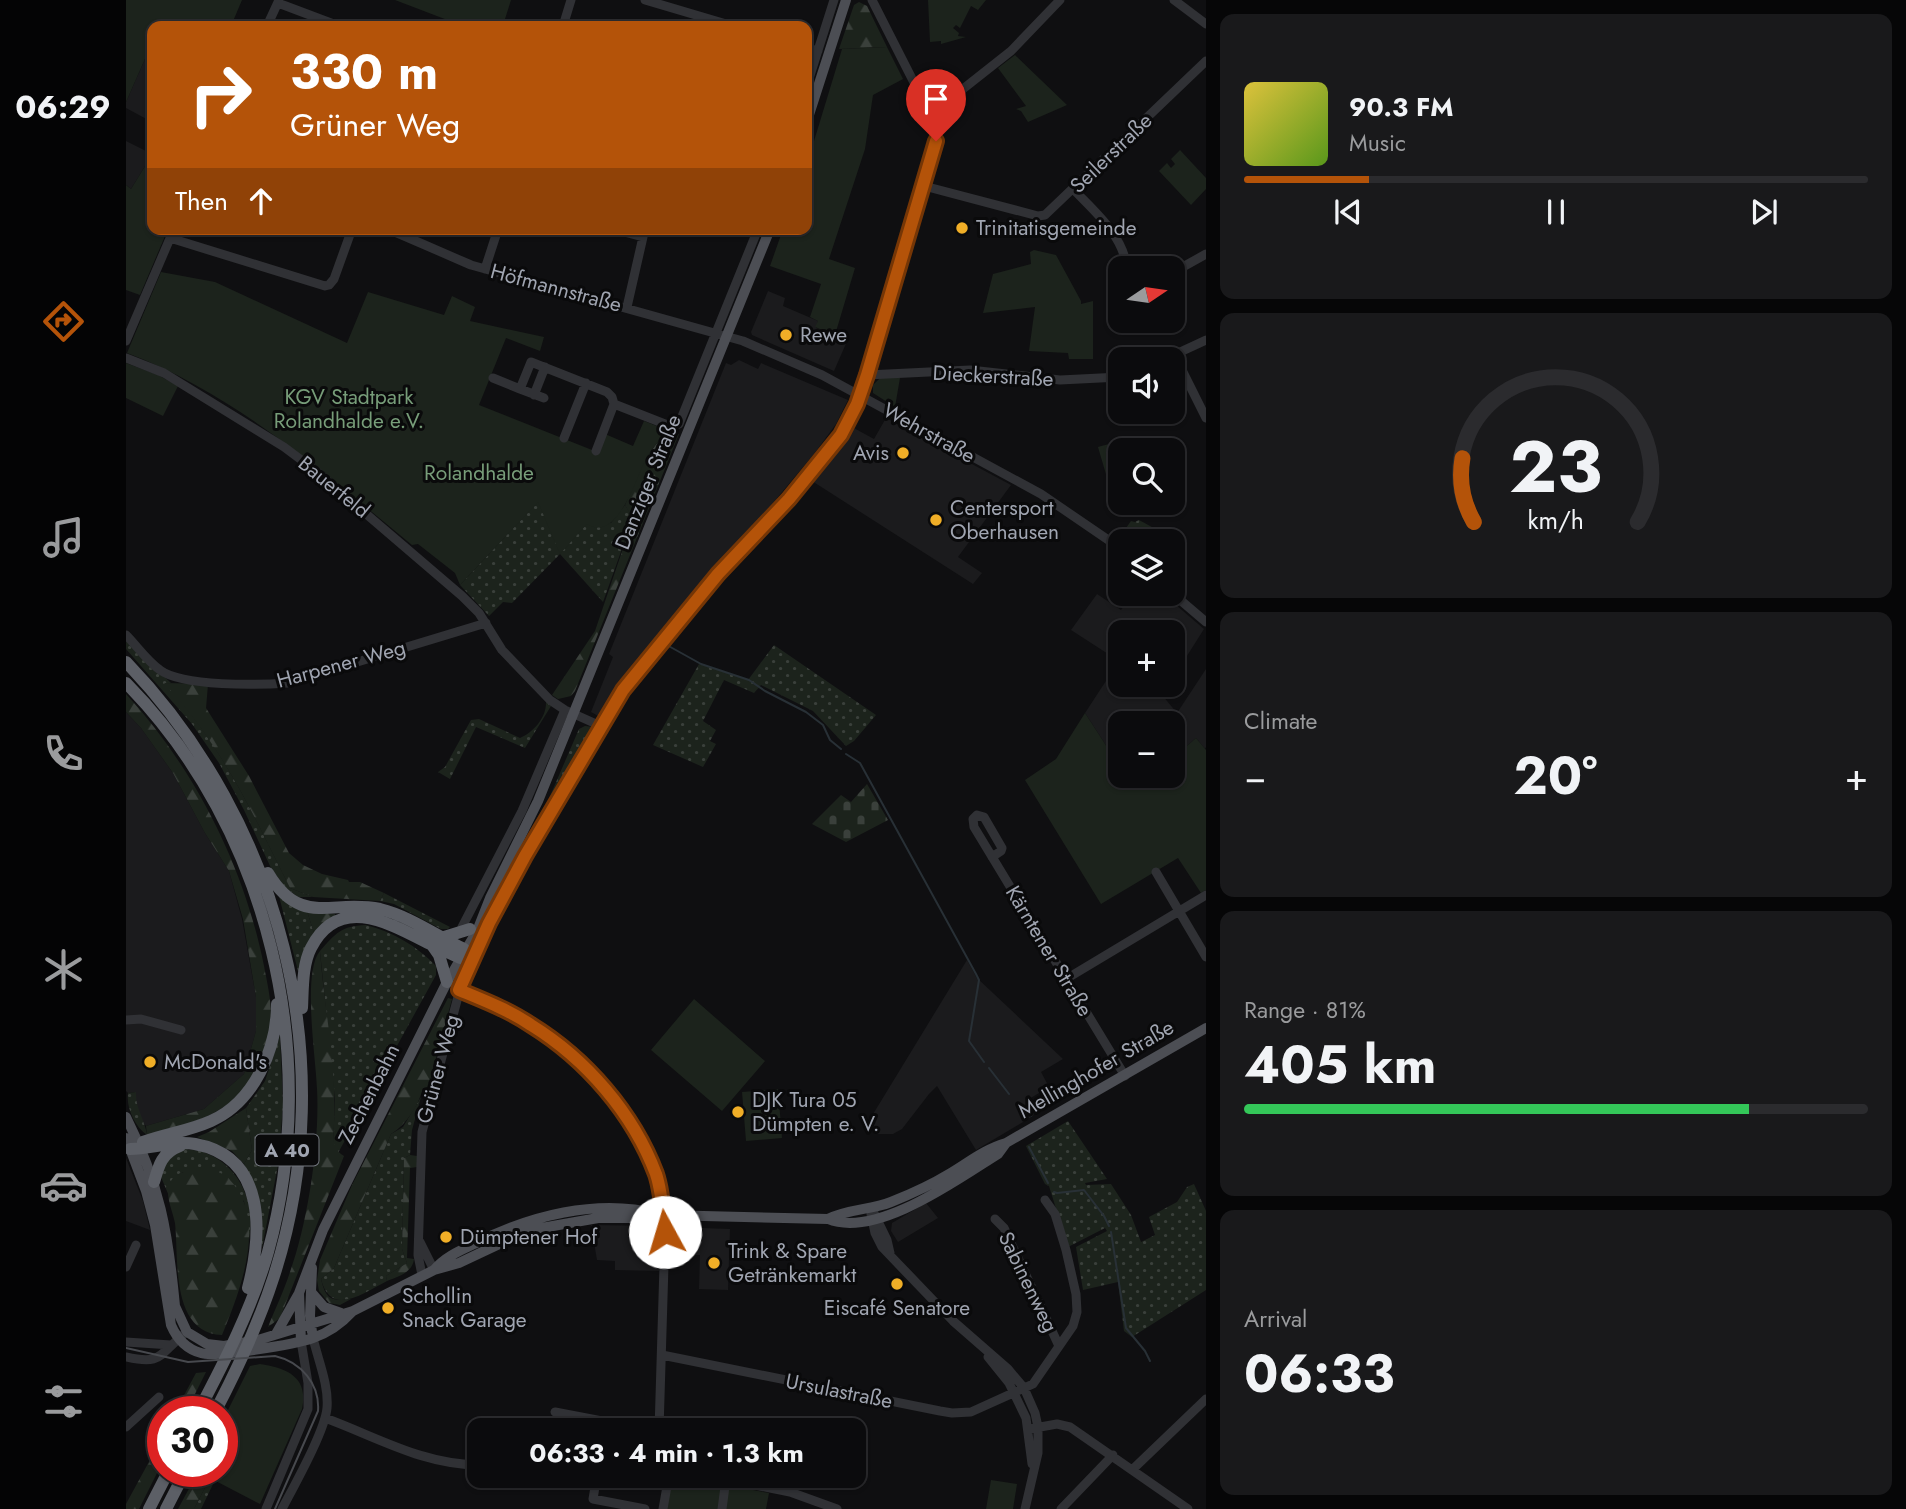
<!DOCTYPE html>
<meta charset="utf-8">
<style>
:root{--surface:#0b0b0d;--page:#19191b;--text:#f1f3f6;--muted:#9a9b9d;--line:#2b2b2e;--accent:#b45309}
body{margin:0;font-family:Jost,sans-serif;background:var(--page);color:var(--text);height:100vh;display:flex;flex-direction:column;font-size:26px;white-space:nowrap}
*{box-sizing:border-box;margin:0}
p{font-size:23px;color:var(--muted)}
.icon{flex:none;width:38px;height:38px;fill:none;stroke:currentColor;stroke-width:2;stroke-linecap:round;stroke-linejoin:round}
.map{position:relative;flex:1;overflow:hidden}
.drawer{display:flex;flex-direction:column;gap:14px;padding:14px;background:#060607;width:700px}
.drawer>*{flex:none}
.banner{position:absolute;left:21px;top:21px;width:665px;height:214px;border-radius:14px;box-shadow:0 2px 5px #0004,0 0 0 2px var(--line);background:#b45309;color:#fff;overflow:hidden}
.needle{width:46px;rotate:77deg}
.controls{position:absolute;left:982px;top:256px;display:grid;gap:14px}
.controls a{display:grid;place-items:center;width:77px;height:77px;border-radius:14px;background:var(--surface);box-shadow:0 2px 5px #0004,0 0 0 2px var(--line);font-size:35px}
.speed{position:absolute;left:21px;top:1396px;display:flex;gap:14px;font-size:35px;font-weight:700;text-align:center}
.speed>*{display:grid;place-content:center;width:91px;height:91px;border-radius:50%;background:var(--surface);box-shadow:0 2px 5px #0004,0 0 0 2px var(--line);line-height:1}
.speed .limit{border:10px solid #d22;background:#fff;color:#111}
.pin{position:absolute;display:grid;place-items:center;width:60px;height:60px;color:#fff;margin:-72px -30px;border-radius:50% 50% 50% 0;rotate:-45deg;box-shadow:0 0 7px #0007}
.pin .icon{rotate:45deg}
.me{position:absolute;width:77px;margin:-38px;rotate:354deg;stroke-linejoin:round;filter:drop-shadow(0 0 5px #0008)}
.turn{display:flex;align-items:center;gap:24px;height:147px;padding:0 28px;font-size:32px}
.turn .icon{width:91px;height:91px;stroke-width:2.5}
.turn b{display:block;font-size:49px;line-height:60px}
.then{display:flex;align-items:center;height:66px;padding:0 28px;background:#0003;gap:14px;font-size:26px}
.big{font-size:52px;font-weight:700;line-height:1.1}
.drawer .tile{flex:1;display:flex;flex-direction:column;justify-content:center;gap:10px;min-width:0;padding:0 24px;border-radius:14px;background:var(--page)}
.drawer .dial{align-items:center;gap:0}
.dial svg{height:182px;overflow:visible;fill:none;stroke:var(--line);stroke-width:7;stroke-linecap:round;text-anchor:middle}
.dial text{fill:var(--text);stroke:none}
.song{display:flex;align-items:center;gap:21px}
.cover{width:84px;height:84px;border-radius:10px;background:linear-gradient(135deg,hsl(50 70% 55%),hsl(90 70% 35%))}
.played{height:7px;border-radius:4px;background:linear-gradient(90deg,var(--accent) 20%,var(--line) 20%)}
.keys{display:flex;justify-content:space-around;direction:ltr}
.heat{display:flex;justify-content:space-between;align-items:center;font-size:38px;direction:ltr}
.charge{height:10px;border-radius:5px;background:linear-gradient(90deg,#34c759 81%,var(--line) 0)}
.trip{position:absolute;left:341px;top:1418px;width:399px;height:70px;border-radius:14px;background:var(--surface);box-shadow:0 2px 5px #0004,0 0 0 2px var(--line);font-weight:700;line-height:70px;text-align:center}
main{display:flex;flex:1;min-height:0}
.tab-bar{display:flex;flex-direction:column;width:126px;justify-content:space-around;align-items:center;background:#040405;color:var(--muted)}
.tab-bar .icon{width:49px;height:49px}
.tab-bar .active{color:var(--accent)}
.tab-bar b{font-size:32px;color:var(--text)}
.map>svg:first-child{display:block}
.built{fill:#1b1b1d}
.grass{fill:url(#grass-dots)}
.forest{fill:url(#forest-firs)}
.cemetery{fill:url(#cemetery-stones)}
.green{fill:#1c231c}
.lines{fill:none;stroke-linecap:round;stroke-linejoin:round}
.stream{stroke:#283036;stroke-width:2}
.minor{stroke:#303135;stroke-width:9}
.major{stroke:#4c4e54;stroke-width:10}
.highway{stroke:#5c5f66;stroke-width:12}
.tram{stroke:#47494e;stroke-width:2}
.route-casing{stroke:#753606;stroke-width:18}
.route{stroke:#b45309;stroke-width:12}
.poi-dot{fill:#f0ae27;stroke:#0a0a0b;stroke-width:2.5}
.labels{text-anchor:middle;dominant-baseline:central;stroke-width:6;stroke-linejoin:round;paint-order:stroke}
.shield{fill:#0a0a0b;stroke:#73767f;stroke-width:2}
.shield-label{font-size:19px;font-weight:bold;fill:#a0a5b1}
.street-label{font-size:21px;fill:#a0a5b1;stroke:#0a0a0b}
.poi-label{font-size:21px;fill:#a0a5b1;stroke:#0a0a0b;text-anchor:start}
.park-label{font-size:21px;fill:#779d79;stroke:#0a0a0b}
</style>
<main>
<nav class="tab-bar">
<b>06:29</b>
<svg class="icon active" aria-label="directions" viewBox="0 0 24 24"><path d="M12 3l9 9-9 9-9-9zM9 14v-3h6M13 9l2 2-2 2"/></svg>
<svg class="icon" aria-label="music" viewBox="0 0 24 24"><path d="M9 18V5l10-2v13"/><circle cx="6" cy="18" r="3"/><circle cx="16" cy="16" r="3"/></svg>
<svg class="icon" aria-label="phone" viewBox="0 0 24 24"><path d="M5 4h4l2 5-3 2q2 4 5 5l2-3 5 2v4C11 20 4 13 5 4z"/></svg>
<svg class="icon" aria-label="climate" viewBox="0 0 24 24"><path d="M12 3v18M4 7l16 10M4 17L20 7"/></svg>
<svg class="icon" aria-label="car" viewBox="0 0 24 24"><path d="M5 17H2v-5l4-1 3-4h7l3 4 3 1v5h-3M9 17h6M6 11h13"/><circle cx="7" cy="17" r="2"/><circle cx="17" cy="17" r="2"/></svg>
<svg class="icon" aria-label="filters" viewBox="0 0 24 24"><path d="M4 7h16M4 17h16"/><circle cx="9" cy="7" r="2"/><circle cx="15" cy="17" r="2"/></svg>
</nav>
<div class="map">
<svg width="1080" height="1509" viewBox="0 0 1080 1509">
<defs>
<pattern id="grass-dots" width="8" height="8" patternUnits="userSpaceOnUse" patternTransform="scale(1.75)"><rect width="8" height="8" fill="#1c231c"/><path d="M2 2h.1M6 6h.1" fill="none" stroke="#3a403b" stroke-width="1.8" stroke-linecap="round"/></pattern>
<pattern id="forest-firs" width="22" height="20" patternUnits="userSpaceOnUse" patternTransform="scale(1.75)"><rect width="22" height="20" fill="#1c231c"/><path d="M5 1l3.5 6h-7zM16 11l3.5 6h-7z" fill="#3a403b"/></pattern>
<pattern id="cemetery-stones" width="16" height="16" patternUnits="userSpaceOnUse" patternTransform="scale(1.75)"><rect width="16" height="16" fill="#1c231c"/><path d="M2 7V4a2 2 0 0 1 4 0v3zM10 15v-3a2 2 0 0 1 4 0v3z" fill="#3a403b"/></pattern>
</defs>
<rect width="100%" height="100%" fill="#0f0f11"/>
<path class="built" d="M26,43V122L0,108V102Z
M0,141L26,154V165L21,163L5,189L0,185Z
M642,291L659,298L657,306L692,321L690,328L722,339L708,371L626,335L625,332Z
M613,360L632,369L635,363L722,400L710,424L688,454L495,684L476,718L465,712L487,657L483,654L600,363L605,365Z
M760,418L885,485L832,557L856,573L847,584L686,481L726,427L748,439Z
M1007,593H1036L1078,629L1047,678L1046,632H994V684H1042L1036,695L1051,713L1080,669V747L1079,749L1070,738L1047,758L1046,723H994V767L959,713L993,661L945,630L971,594L995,610Z
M0,712L15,728L47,773L79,833L103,871L116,919L130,997V1031L118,1074L78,1109L20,1126L16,1121L9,1101V1092L2,1093L0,1091Z
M999,775H1027L1009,790Z
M841,960L851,978L937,1059L915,1072L923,1087L903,1099L909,1110L907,1116L850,1150L811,1086L803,1094L776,1129L767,1134H751L741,1124Z
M0,1158L17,1201L24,1230L0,1221Z
M800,1203L812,1218L772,1242L765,1231L766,1223Z
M465,1225L530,1226L534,1230L533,1271L489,1270V1261L471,1260Z
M547,1227L604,1229L602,1290L573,1289L574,1255H542V1232Z"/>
<path class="grass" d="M412,501L461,524L485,523L499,505L507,518L477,602L434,554L386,603L377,602L363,616L334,585Z
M1013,520L1044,537L1041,541H996L993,538L1005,521L1009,522Z
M0,640L45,683H39C97,747 126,812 164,888L187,897H172L159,887L145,868L118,810L93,763L66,724L0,649Z
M648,645L750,715L728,741L720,746L687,711L635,685L628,693L598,680L577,721L590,730L584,741L590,744L577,767L527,745L573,664L622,680Z
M420,701L425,706L399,748L350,727L324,779L312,772L319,767L345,720L353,719L394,738C408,732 421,717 420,701Z
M459,726L468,727L469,732L384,875L418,810L453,729Z
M258,893L324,927L322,929H315L268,904L254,901Z
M153,896L181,911L188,933L174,979Z
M240,925C267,932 291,946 310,966V975L212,1153L207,1145L209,1100L194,951C210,933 215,926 240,925Z
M154,1036L157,1106L152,1165L136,1248L135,1207L118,1164L126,1150L120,1108L139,1081Z
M10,1092C9,1108 19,1120 21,1135C9,1127 0,1108 2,1093Z
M295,1097L286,1130L284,1155L278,1158L276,1249L281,1263L260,1276L261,1281C237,1293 205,1318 195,1279L208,1268L265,1134L277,1127Z
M942,1121L981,1179L959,1183L960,1185L985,1184L1005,1215L1015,1242L1029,1235L1023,1217L1051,1202L1061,1187L1068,1184L1080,1211V1290L1006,1337L998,1331L992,1282L957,1290L950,1247L981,1231L979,1228L942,1247L923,1186L919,1184L900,1146Z
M58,1149C65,1150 73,1150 80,1153C115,1167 130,1205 123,1240L118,1201L57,1172C46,1178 42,1182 43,1196L35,1177L38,1162Z
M84,1478L89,1480L75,1509H68Z"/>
<path class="forest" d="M733,2L741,6L761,47L713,49L728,5Z
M541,430L553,434L449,691L445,696L432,699L426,695L469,631L507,519L499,505L519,459Z
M983,444L994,454V492L988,501L972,447Z
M38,683L82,684L80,708L123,776L163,853L177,865L196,874L222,880L223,882H234L258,893L254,901L187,897L164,888C126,812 97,747 38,683Z
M0,694C69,769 118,866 138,966C142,987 147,1007 144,1029C142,1048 131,1072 119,1087C95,1118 58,1125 21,1135L20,1126L78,1109L118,1074L130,1031V997L117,919L103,871L79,833L47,773L15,728L0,712Z
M181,911L209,914V917L188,933Z
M194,951C198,1008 211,1066 208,1123C208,1137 204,1148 218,1156L154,1318L142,1327C149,1309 158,1291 164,1272C182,1222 194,1142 191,1088C190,1059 176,972 194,951Z
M322,998L326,999L302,1088H297C292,1106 281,1124 265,1134L208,1268L195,1279C200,1300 205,1301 225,1299L214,1305L203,1303L193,1291L191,1280L194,1260L226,1185Z
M120,1108L126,1150L118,1164L106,1151L71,1137L83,1132Z
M284,1155L291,1156V1167L284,1168L281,1258L288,1259C286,1273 273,1276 261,1281L260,1276L281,1263L276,1249L278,1158Z
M84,1168C90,1171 98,1174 103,1179C143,1219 114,1291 96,1335C44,1333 53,1258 49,1223C47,1211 37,1192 45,1181C52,1169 71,1170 84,1168Z
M80,1372L60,1412H49L70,1373Z
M37,1436V1461L13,1509H0V1504Z
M72,1472H87L68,1509H52Z"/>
<path class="cemetery" d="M741,784L762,820L720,842L686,824L715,795L725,802Z"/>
<path class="green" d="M0,0H116L105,26H26V43L0,102Z
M269,0H385L379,19L386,26H337Z
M802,0H860L852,10L845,6L834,28L830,25L827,28L833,33L832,36L840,37L815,44V41L804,42Z
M761,47L777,79L747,95L739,149L703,259L729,268L709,335L689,327L692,321L684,317L695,284L644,266L657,229H681V164L716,49Z
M889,55L941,105L902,122L895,111L890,109L900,106L872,68Z
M1054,150L1080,178V189L1065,205L1033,171L1041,163L1045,168L1049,164L1045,159Z
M21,163L26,165V229H42L14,295L0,290V185L5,189Z
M908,250L930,255L955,301V304L967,301V359H943L942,353L903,351L909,307L857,313L867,274L905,264L904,252Z
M35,272L89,282L221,343L242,292L318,315L326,296L349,307L344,321L418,337L414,351L380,338L353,405L471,452L479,434L507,446L518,421L541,430C534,440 524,450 519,461C509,481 491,543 461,524L434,554L412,502L334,585L329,573L292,544L286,545C198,473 109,394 1,353Z
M0,363L32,375L52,386L37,416L0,398Z
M754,378H774L769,407L747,393V385Z
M959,713L994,767V775H999L1009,790L1027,775H1046L1047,758L1070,738L1080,750V890L1075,893L1052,858L975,904L899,780L930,759Z
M568,999L639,1061L596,1111L525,1050Z
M652,1089L656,1138L620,1141L616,1092Z
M134,1364C161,1368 183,1377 176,1409L134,1504L84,1478L86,1474L84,1472H96V1422L124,1366Z
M550,1476L643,1493L640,1509H540L546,1478Z
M865,1480L891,1484L887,1509H860Z"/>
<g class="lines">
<path class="stream" d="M539,644L575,664L623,680L639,691L680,712L697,725L704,740L715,749
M720,754L734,763L850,974L853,980L843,1041L858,1062
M863,1068L883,1094
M896,1108L905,1116
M903,1147L922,1183
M928,1192L931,1193L958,1190L978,1216L983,1226
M985,1232L1000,1328L1019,1351L1024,1361"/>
<path class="minor" d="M519,0L607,26
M1048,0L1080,24
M152,3L213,26
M141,26L153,0
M437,26L445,0
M681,48L692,51
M681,85L708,0
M804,115L885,51L934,0
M798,186L912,216L919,215L1080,61
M947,189C969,212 997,235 1001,268
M262,229L345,265L617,341L696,375L915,494L994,548
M487,229L517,237L501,307
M44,238L199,286L203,285L208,279L226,229
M359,269L372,229
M1046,273L1080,254
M0,341L48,229
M1048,354L1080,418
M0,358L38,373L158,447L190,471L336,596L353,613L376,650L424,700L439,710L477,727
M1039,359L1080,340
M741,375L844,370L934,380L994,377
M367,378L394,389
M408,395L419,367
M418,398L394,389L405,362L481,392L486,397L488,404L544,426L553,424L632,229
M438,438L460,383
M470,451L488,404
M1046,593L1080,622
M0,635C11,646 21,661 34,670C57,687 133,685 162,683L360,623
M866,857L875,851L876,848L858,817L851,815L847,819L848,827L999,1076
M1030,872L1080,957
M336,927L396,811L439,710
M940,979L1080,895
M333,990L402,1023L436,1047L460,1067L506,1128L530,1175L539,1232L533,1430
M0,1020L15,1019L55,1030
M748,1213L761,1240L764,1253
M745,1214L749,1233L756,1247L827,1321L882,1369L898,1388L909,1413L912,1427V1453L899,1509
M869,1219L878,1228L933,1346
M294,1242L308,1270
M0,1267L10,1245
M296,1275L292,1255L296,1132L337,978L399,856L497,690L592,574L636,530L687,470L714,435L727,414L755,328L811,136L808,122L746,0
M0,1342L45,1345
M536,1355L814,1411L826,1413L845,1412L907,1384L947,1326L951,1312L950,1294L940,1250L929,1214L919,1200
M0,1357C35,1365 32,1356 57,1335
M862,1357L883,1383L900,1418L906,1464
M429,1412L523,1430
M199,1418C251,1437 297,1465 354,1465
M0,1427L33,1397
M903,1429L931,1424L944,1427L1062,1509
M1006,1470L1080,1399
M471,1475L467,1499L519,1509
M579,1475L664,1492L711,1509
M140,1509L182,1409V1383L175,1341
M156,1509C168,1486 199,1431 201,1408C203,1385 192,1360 187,1338
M537,1509L543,1475
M596,1509L600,1479
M935,1509L987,1455"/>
<path class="major" d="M681,121L720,0
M0,1117C34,1185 42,1231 49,1306L61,1332L81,1344L98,1346L132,1340L227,1311L308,1270L333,1263L388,1237L410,1229L472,1218H519L537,1215L702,1219C750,1239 832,1179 872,1154L880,1143
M0,1138L20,1191L29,1225L45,1325C51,1339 60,1349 75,1353C90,1358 170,1344 187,1338C202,1333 217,1322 227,1311
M702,1219C721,1209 745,1210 765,1202C785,1194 805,1185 823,1174C843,1162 859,1149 880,1143L1080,1028
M186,1268L184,1316L186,1332
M308,1270C319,1257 333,1251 348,1244C403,1216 471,1198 532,1214
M185,1292L198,1307L215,1313
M150,1334L172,1295
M175,1341L173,1293L197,1230L321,982L351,931L364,898L412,801L644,229"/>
<path class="highway" d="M0,662C155,823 217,1061 148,1276C133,1323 112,1368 89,1412
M0,683C144,829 196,1056 142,1252C126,1308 99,1361 72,1412
M142,873C175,928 205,899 254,909C283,916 311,936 338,949
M315,938L344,929
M306,945L313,955L321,982
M176,1008C177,990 176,965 185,948C213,893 265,924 304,944C314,949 324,953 334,958
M17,1142C39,1134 63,1131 85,1121C128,1102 151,1049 151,1004
M4,1149C25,1149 48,1140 69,1144C141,1157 136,1234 122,1288
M28,1182C33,1164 36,1153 54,1146
M23,1509L42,1472
M40,1509L59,1472"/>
<path class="tram" d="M0,1348L62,1362L149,1356C175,1362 194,1384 192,1411L149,1509"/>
</g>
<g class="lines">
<defs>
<path id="route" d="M539,1232C537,1213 536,1192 530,1174C507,1113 460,1059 405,1025C383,1010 357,1000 333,990L363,923L399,856L497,690L592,574L663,499L715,435L731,404L741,375L810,141"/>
</defs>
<use href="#route" class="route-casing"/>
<use href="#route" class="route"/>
</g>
<g class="poi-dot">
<circle cx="836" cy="228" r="7"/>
<circle cx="660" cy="335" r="7"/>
<circle cx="777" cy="453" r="7"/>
<circle cx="810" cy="520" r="7"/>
<circle cx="24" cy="1062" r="7"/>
<circle cx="612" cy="1112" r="7"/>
<circle cx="320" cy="1237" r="7"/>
<circle cx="588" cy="1263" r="7"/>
<circle cx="771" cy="1284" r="7"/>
<circle cx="262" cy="1308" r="7"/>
</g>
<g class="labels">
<rect class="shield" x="129.5" y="1134.5" width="63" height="31" rx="5"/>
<g class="shield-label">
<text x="161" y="1150">A 40</text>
</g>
<g class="street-label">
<text transform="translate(985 153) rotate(-44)">Seilerstraße</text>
<text transform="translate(430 288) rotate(15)">Höfmannstraße</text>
<text transform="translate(867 376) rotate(3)">Dieckerstraße</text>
<text transform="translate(803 433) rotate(29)">Wehrstraße</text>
<text transform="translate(522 482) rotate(-68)">Danziger Straße</text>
<text transform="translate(208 487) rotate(39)">Bauerfeld</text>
<text transform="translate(215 664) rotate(-15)">Harpener Weg</text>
<text transform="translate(923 951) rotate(59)">Kärntener Straße</text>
<text transform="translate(312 1069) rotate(-75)">Grüner Weg</text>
<text transform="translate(970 1069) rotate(-30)">Mellinghofer Straße</text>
<text transform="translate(243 1094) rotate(-63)">Zechenbahn</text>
<text transform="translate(902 1282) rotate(64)">Sabinenweg</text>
<text transform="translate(713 1391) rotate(11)">Ursulastraße</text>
</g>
<g class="poi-label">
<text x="850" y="228">Trinitatisgemeinde</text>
<text x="674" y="335">Rewe</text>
<text x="763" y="453" text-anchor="end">Avis</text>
<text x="824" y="508">Centersport<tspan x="824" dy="24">Oberhausen</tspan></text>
<text x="38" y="1062">McDonald's</text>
<text x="626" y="1100">DJK Tura 05<tspan x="626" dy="24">Dümpten e. V.</tspan></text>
<text x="334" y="1237">Dümptener Hof</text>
<text x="602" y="1251">Trink &amp; Spare<tspan x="602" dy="24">Getränkemarkt</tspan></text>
<text x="276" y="1296">Schollin<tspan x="276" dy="24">Snack Garage</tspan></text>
<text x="771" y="1308" text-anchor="middle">Eiscafé Senatore</text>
</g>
<g class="park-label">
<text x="223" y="397">KGV Stadtpark<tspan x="223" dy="24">Rolandhalde e.V.</tspan></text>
<text x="353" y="473">Rolandhalde</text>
</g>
</g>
</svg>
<div class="controls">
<a><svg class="needle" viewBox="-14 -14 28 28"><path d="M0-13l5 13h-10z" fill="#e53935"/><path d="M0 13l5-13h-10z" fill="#9a9b9d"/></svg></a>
<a><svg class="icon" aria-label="sound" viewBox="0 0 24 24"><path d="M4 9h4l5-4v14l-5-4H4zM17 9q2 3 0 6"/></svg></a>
<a><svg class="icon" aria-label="search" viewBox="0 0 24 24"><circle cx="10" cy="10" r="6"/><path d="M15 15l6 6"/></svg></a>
<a><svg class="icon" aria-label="layers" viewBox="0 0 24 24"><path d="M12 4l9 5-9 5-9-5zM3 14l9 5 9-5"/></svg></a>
<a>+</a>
<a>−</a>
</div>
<div class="speed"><div class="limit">30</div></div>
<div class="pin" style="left:810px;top:141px;background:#d93025"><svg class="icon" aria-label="arrive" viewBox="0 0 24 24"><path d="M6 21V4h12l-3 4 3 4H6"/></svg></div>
<svg class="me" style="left:539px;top:1232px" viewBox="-20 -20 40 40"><circle r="19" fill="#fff"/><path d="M0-13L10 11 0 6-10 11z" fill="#b45309"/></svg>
<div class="trip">06:33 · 4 min · 1.3 km</div>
<div class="banner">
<div class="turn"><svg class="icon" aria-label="right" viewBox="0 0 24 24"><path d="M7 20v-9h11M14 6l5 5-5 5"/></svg><div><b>330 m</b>Grüner Weg</div></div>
<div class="then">Then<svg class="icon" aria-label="ahead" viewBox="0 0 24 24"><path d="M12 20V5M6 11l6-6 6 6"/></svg></div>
</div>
</div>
<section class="drawer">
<div class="tile">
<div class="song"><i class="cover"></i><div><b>90.3 FM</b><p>Music</p></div></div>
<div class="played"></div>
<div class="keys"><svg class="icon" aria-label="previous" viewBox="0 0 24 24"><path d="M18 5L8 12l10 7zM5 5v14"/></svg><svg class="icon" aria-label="pause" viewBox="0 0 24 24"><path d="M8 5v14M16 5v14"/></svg><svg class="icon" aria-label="next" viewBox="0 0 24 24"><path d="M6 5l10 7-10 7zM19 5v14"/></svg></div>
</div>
<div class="tile dial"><svg viewBox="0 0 100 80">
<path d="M14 69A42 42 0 1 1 86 69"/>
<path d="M14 69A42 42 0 0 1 9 41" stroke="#b45309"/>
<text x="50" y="56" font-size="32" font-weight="700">23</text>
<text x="50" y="72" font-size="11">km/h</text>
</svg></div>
<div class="tile"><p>Climate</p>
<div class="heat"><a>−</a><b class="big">20°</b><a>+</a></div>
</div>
<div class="tile"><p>Range · 81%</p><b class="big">405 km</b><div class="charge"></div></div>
<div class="tile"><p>Arrival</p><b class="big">06:33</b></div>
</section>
</main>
